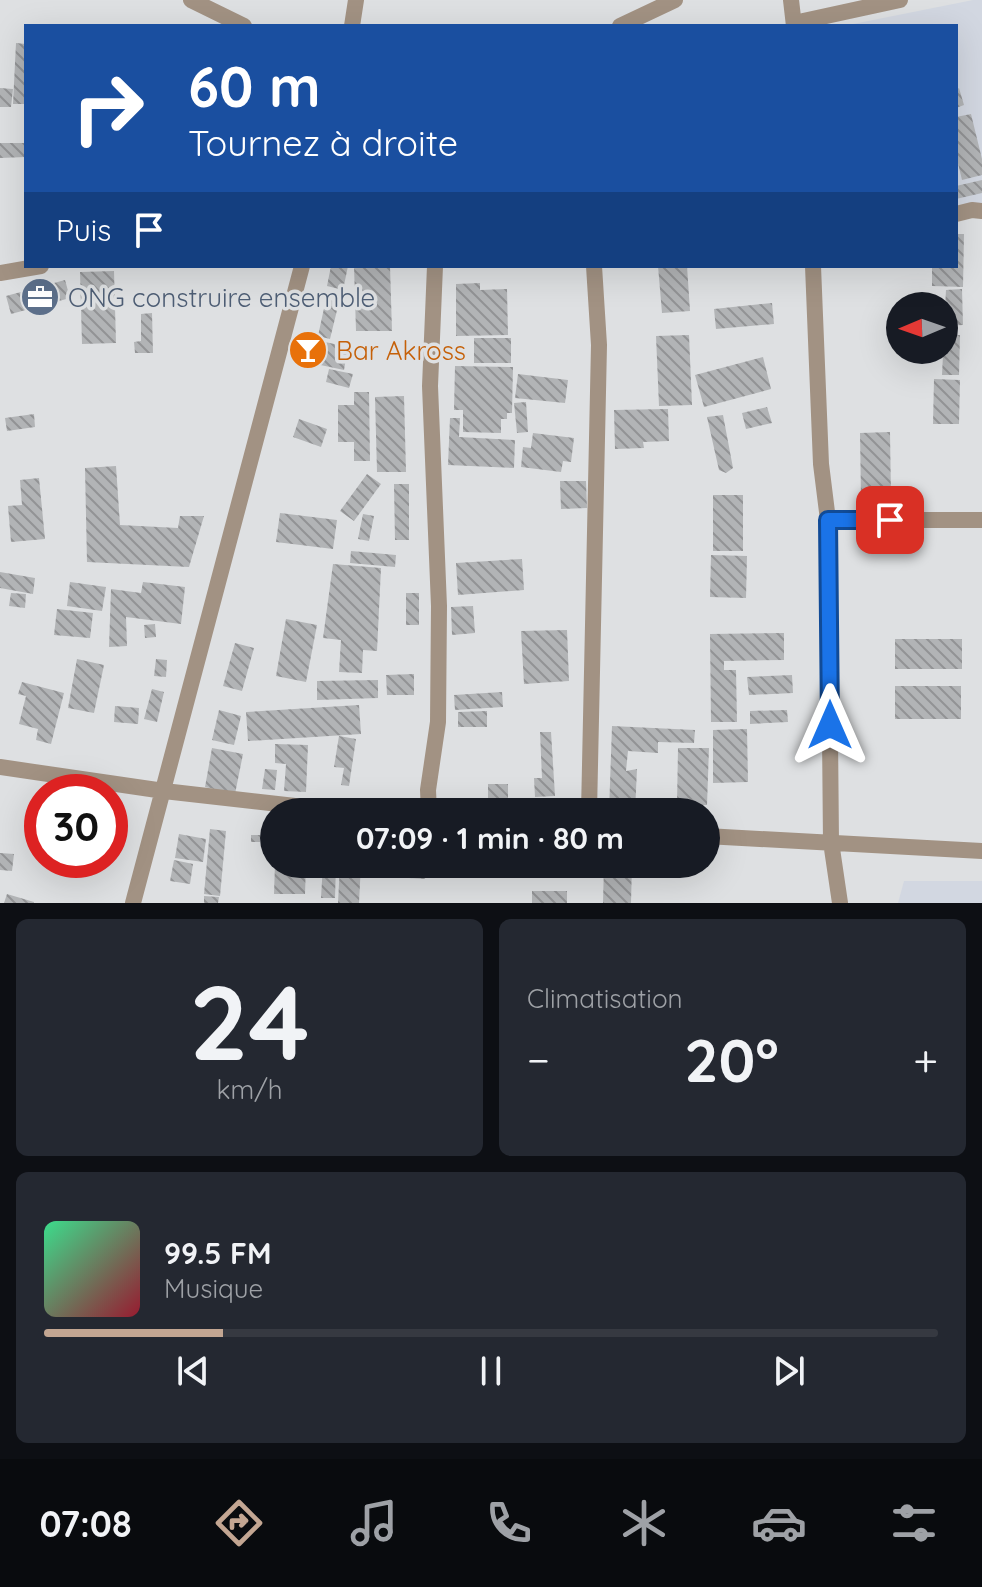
<!DOCTYPE html>
<html lang="fr">
<meta charset="utf-8">
<style>
:root{--surface:#171b24;--page:#242831;--text:#f1f3f6;--muted:#9ea1a6;--line:#363941;--accent:#c3a692}
body{margin:0;font-family:Quicksand,sans-serif;background:var(--page);color:var(--text);height:100vh;display:flex;flex-direction:column;font-size:30px;white-space:nowrap}
*{box-sizing:border-box;margin:0}
p{font-size:26px;color:var(--muted)}
.icon{flex:none;width:44px;height:44px;fill:none;stroke:currentColor;stroke-width:2;stroke-linecap:round;stroke-linejoin:round}
.map{position:relative;height:903px;overflow:hidden}
.sheet{display:flex;flex-direction:column;gap:16px;padding:16px;background:#0d0f14;flex:1}
.sheet>*{flex:none}
.top-card{position:absolute;left:24px;top:24px;width:934px;height:244px;border-radius:0px;box-shadow:0 8px 32px #0002;background:#1a4fa0;color:#fff;overflow:hidden}
.needle{width:52px;rotate:268deg}
.buttons{position:absolute;left:886px;top:292px;display:grid;gap:16px}
.buttons a{display:grid;place-items:center;width:72px;height:72px;border-radius:50%;background:var(--surface);box-shadow:0 8px 32px #0002;font-size:40px}
.speed{position:absolute;left:24px;top:774px;display:flex;gap:16px;font-size:40px;font-weight:700;text-align:center}
.speed>*{display:grid;place-content:center;width:104px;height:104px;border-radius:50%;background:var(--surface);box-shadow:0 8px 32px #0002;line-height:1}
.speed .limit{border:12px solid #d22;background:#fff;color:#111}
.pin{position:absolute;display:grid;place-items:center;width:68px;height:68px;color:#fff;margin:-34px;border-radius:16px;box-shadow:0 4px 12px #0006}
.me{position:absolute;width:88px;margin:-44px;rotate:0deg;stroke-linejoin:round;filter:drop-shadow(0 0 6px #0008)}
.turn{display:flex;align-items:center;gap:28px;height:168px;padding:0 32px;font-size:36px}
.turn .icon{width:104px;height:104px;stroke-width:2.5}
.turn b{display:block;font-size:56px;line-height:68px}
.then{display:flex;align-items:center;height:76px;padding:0 32px;background:#0003;gap:16px;font-size:30px}
.big{font-size:60px;font-weight:700;line-height:1.1}
.sheet .widget{flex:1;display:flex;flex-direction:column;justify-content:center;gap:12px;min-width:0;padding:0 28px;border-radius:12px;background:var(--page)}
.sheet .dial{align-items:center;gap:0}
.dial b{font-size:104px;line-height:1}
.song{display:flex;align-items:center;gap:24px}
.cover{width:96px;height:96px;border-radius:12px;background:linear-gradient(135deg,hsl(150 70% 55%),hsl(350 70% 35%))}
.played{height:8px;border-radius:4px;background:linear-gradient(90deg,var(--accent) 20%,var(--line) 20%)}
.keys{display:flex;justify-content:space-around;direction:ltr}
.heat{display:flex;justify-content:space-between;align-items:center;font-size:44px;direction:ltr}
.sheet .tiles{flex:1;display:grid;gap:16px;grid-template-columns:1fr 1fr}
.widget:last-child{grid-column:span 2}
.trip{position:absolute;left:260px;top:798px;width:460px;height:80px;border-radius:40px;background:var(--surface);box-shadow:0 8px 32px #0002;font-weight:700;line-height:80px;text-align:center}
.tab-bar{display:flex;height:128px;justify-content:space-around;align-items:center;background:#090b0e;color:var(--muted)}
.tab-bar .icon{width:56px;height:56px}
.tab-bar .selected{color:var(--accent)}
.tab-bar b{font-size:36px;color:var(--text)}
.map>svg:first-child{display:block}
.built{fill:#d2d7e1}
.building{fill:url(#building-back-hatch)}
.lines{fill:none;stroke-linecap:round;stroke-linejoin:round}
.minor{stroke:#a29283;stroke-width:16}
.route-casing{stroke:#114b97;stroke-width:20}
.route{stroke:#1a73e8;stroke-width:14}
.labels{text-anchor:middle;dominant-baseline:central;stroke-width:7;stroke-linejoin:round;paint-order:stroke}
.service-label{font-size:26px;fill:#4e5e75;stroke:#dee0e2;text-anchor:start}
.food-label{font-size:26px;fill:#c56008;stroke:#dee0e2;text-anchor:start}
</style>
<div class="map">
<svg width="982" height="903" viewBox="0 0 982 903">
<defs>
<pattern id="building-back-hatch" width="6" height="6" patternUnits="userSpaceOnUse" patternTransform="scale(2)"><rect width="6" height="6" fill="#b2b4b6"/><path d="M-1 5l2 2M0 0l6 6M5-1l2 2" fill="none" stroke="#929395"/></pattern>
</defs>
<rect width="100%" height="100%" fill="#dee0e2"/>
<path class="built" d="M973,0H982V203L956,205V26H843Z
M904,881H982V903H898Z"/>
<path class="building" d="M16,43L26,44V104H13Z
M0,88L13,89L11,107H0Z
M959,88L964,105L956,108V90Z
M971,114L982,159V175L962,180L956,155V117Z
M0,143H26V157L0,158Z
M982,180V193L956,199V186Z
M956,234H964L963,287L932,286V266H956Z
M331,266H348L343,290L327,286Z
M354,266H390L392,331H356Z
M658,266H687L690,311L662,313Z
M114,271L116,343L82,344L80,272Z
M65,280L70,298L11,314L6,296Z
M480,283V290L507,289L508,335L456,336V284Z
M962,289L963,325L944,326L946,290Z
M326,299L339,302L330,339L318,336Z
M772,303L774,324L716,329L714,309Z
M152,313L153,353H135L134,342L141,341V314Z
M689,335L692,405L659,406L656,336Z
M944,335H960L959,375H942Z
M474,338H511V363H474Z
M316,340L348,347L344,370L311,363Z
M763,357L771,389L704,407L695,375Z
M455,366L513,367L512,413H507V419H501V433L463,432V410H454Z
M329,369L353,374L349,388L326,382Z
M518,374L568,380L565,403L515,398Z
M934,379L960,380L959,424H933Z
M354,392H369L370,461H354V442H338V405H354Z
M404,396L406,472H377L375,397Z
M526,402L528,432L517,433L514,403Z
M767,407L772,423L746,429L742,413Z
M668,409L669,441L643,442L644,448L615,449L614,410Z
M34,414L35,427L7,431L5,418Z
M723,415L733,468L726,473L719,470L707,417Z
M450,418H460L459,437L515,440L514,468L448,465Z
M299,419L327,429L321,447L293,437Z
M890,432L891,497L861,498L860,433Z
M533,433L574,438L571,462L563,461L561,472L521,467L523,447L531,448Z
M116,466L120,525L178,528L180,516H204L189,567L87,562L85,468Z
M367,474L381,484L354,521L340,511Z
M39,478L45,539L11,542L8,506L22,505L20,480Z
M560,481H586L587,508L561,509Z
M394,484H409V540H395Z
M713,495H743V551H713Z
M280,513L337,520L333,549L276,542Z
M363,514L374,516L369,541L358,539Z
M351,551L396,555L395,567L350,563Z
M711,555L747,556L746,598L710,597Z
M522,559L524,590L458,595L456,563Z
M333,564L381,568L377,651L363,650L362,673L339,672L341,640L323,638Z
M0,572L35,578L33,594L0,588Z
M70,582L106,587L102,611L67,606Z
M143,582L185,587L181,624L126,617L127,646L109,647L111,589L141,593Z
M11,593L26,594L25,608L9,606Z
M406,593H419V625H406Z
M473,606L475,633L452,635L451,607Z
M57,609L93,613L90,638L54,635Z
M286,619L317,625L306,682L276,676Z
M155,624L156,637L145,638L144,625Z
M567,630L569,681L524,684L521,631Z
M784,633V660L724,661V670H736L737,722H711L710,634Z
M895,639H962V669H895Z
M235,643L254,648L242,691L223,686Z
M77,659L104,665L94,713L68,708Z
M156,659L167,660L166,677L154,676Z
M414,674V695H387L386,675Z
M792,675L793,693L749,695L747,677Z
M378,680V698L317,700V681Z
M22,682L64,693L51,744L36,740L38,729L19,724L26,696L18,694Z
M895,686H961V719H895Z
M152,689L164,692L157,722L144,719Z
M502,692L503,707L455,710L454,695Z
M359,705L361,734L248,741L246,712Z
M115,706L139,708L138,724L114,722Z
M219,710L241,716L234,745L212,740Z
M787,710L788,722L750,724V711Z
M487,711V727H458V712Z
M612,726L695,730L694,743L658,742V753L628,751L626,771L637,769L635,812H609Z
M747,729L748,782L713,783V730Z
M540,732H551L555,796L535,797L534,778H542Z
M339,736L356,739L349,786L341,785L344,768L334,767Z
M275,744L308,745L306,792L284,791L286,764L275,763Z
M212,748L243,754L235,794L205,787Z
M678,748H709L707,805H677Z
M265,769L277,770L275,790L262,789Z
M488,784H508V810H488Z
M210,829L226,831L220,896L204,894Z
M179,834L206,839L203,862L175,858Z
M251,835H260V842H251Z
M0,853L14,854L12,871L0,870Z
M174,860L193,864L190,884L170,881Z
M275,864H306L305,894H274Z
M323,864H336L335,898H321Z
M340,864H361L359,903H338Z
M410,864H427L425,879L409,878Z
M604,864H632L631,903H603Z
M532,891H567V903H532Z
M7,894L34,902V903H4Z
M204,896L219,897L218,903H204Z"/>
<g class="lines">
<path class="minor" d="M191,0L244,26
M791,0L794,26
M794,23L900,0
M352,26L356,0
M620,26L675,0
M956,214L972,210L982,211
M813,266L821,464L828,520L831,842L840,903
M0,273L41,266
M828,520H982
M0,767L164,791L348,812
M429,812L428,790L438,722L439,606L430,386L435,266
M589,812L599,345L594,266
M706,836L982,851
M133,903L302,266"/>
</g>
<g class="lines">
<defs>
<path id="route" d="M830,725L828,520H890"/>
</defs>
<use href="#route" class="route-casing"/>
<use href="#route" class="route"/>
</g>
<defs>
<symbol id="office-disc" viewBox="-11 -11 22 22"><circle r="9.5" fill="#5c6f8a" stroke="#dee0e2"/><path d="M-6-3h4V-5.5h4V-3h4V5H-6ZM-1-4.5V-3h2v-1.5ZM-6 0V1H6V0Z" fill="#fff"/></symbol>
<symbol id="bar-disc" viewBox="-11 -11 22 22"><circle r="9.5" fill="#e8710a" stroke="#dee0e2"/><path d="M-6-5H6L.8 .8V4.5H3.5V6h-7V4.5H-.8V.8Z" fill="#fff"/></symbol>
</defs>
<g fill-rule="evenodd">
<use href="#office-disc" x="18" y="275" width="44" height="44"/>
<use href="#bar-disc" x="286" y="328" width="44" height="44"/>
</g>
<g class="labels">
<g class="service-label">
<text x="68" y="297">ONG construire ensemble</text>
</g>
<g class="food-label">
<text x="336" y="350">Bar Akross</text>
</g>
</g>
</svg>
<div class="buttons">
<a><svg class="needle" viewBox="-14 -14 28 28"><path d="M0-13l5 13h-10z" fill="#e53935"/><path d="M0 13l5-13h-10z" fill="#9ea1a6"/></svg></a>
</div>
<div class="speed"><div class="limit">30</div></div>
<div class="pin" style="left:890px;top:520px;background:#d93025"><svg class="icon" aria-label="arrive" viewBox="0 0 24 24"><path d="M6 21V4h12l-3 4 3 4H6"/></svg></div>
<svg class="me" style="left:830px;top:725px" viewBox="-20 -20 40 40"><path d="M0-17L14 15 0 8-14 15z" fill="#1a73e8" stroke="#fff" stroke-width="4"/></svg>
<div class="trip">07:09 · 1 min · 80 m</div>
<div class="top-card">
<div class="turn"><svg class="icon" aria-label="right" viewBox="0 0 24 24"><path d="M7 20v-9h11M14 6l5 5-5 5"/></svg><div><b>60 m</b>Tournez à droite</div></div>
<div class="then">Puis<svg class="icon" aria-label="arrive" viewBox="0 0 24 24"><path d="M6 21V4h12l-3 4 3 4H6"/></svg></div>
</div>
</div>
<section class="sheet">
<div class="tiles">
<div class="widget dial"><b>24</b><p>km/h</p></div>
<div class="widget"><p>Climatisation</p>
<div class="heat"><a>−</a><b class="big">20°</b><a>+</a></div>
</div>
<div class="widget">
<div class="song"><i class="cover"></i><div><b>99.5 FM</b><p>Musique</p></div></div>
<div class="played"></div>
<div class="keys"><svg class="icon" aria-label="previous" viewBox="0 0 24 24"><path d="M18 5L8 12l10 7zM5 5v14"/></svg><svg class="icon" aria-label="pause" viewBox="0 0 24 24"><path d="M8 5v14M16 5v14"/></svg><svg class="icon" aria-label="next" viewBox="0 0 24 24"><path d="M6 5l10 7-10 7zM19 5v14"/></svg></div>
</div>
</div>
</section>
<nav class="tab-bar">
<b>07:08</b>
<svg class="icon selected" aria-label="directions" viewBox="0 0 24 24"><path d="M12 3l9 9-9 9-9-9zM9 14v-3h6M13 9l2 2-2 2"/></svg>
<svg class="icon" aria-label="music" viewBox="0 0 24 24"><path d="M9 18V5l10-2v13"/><circle cx="6" cy="18" r="3"/><circle cx="16" cy="16" r="3"/></svg>
<svg class="icon" aria-label="phone" viewBox="0 0 24 24"><path d="M5 4h4l2 5-3 2q2 4 5 5l2-3 5 2v4C11 20 4 13 5 4z"/></svg>
<svg class="icon" aria-label="climate" viewBox="0 0 24 24"><path d="M12 3v18M4 7l16 10M4 17L20 7"/></svg>
<svg class="icon" aria-label="car" viewBox="0 0 24 24"><path d="M5 17H2v-5l4-1 3-4h7l3 4 3 1v5h-3M9 17h6M6 11h13"/><circle cx="7" cy="17" r="2"/><circle cx="17" cy="17" r="2"/></svg>
<svg class="icon" aria-label="filters" viewBox="0 0 24 24"><path d="M4 7h16M4 17h16"/><circle cx="9" cy="7" r="2"/><circle cx="15" cy="17" r="2"/></svg>
</nav>
